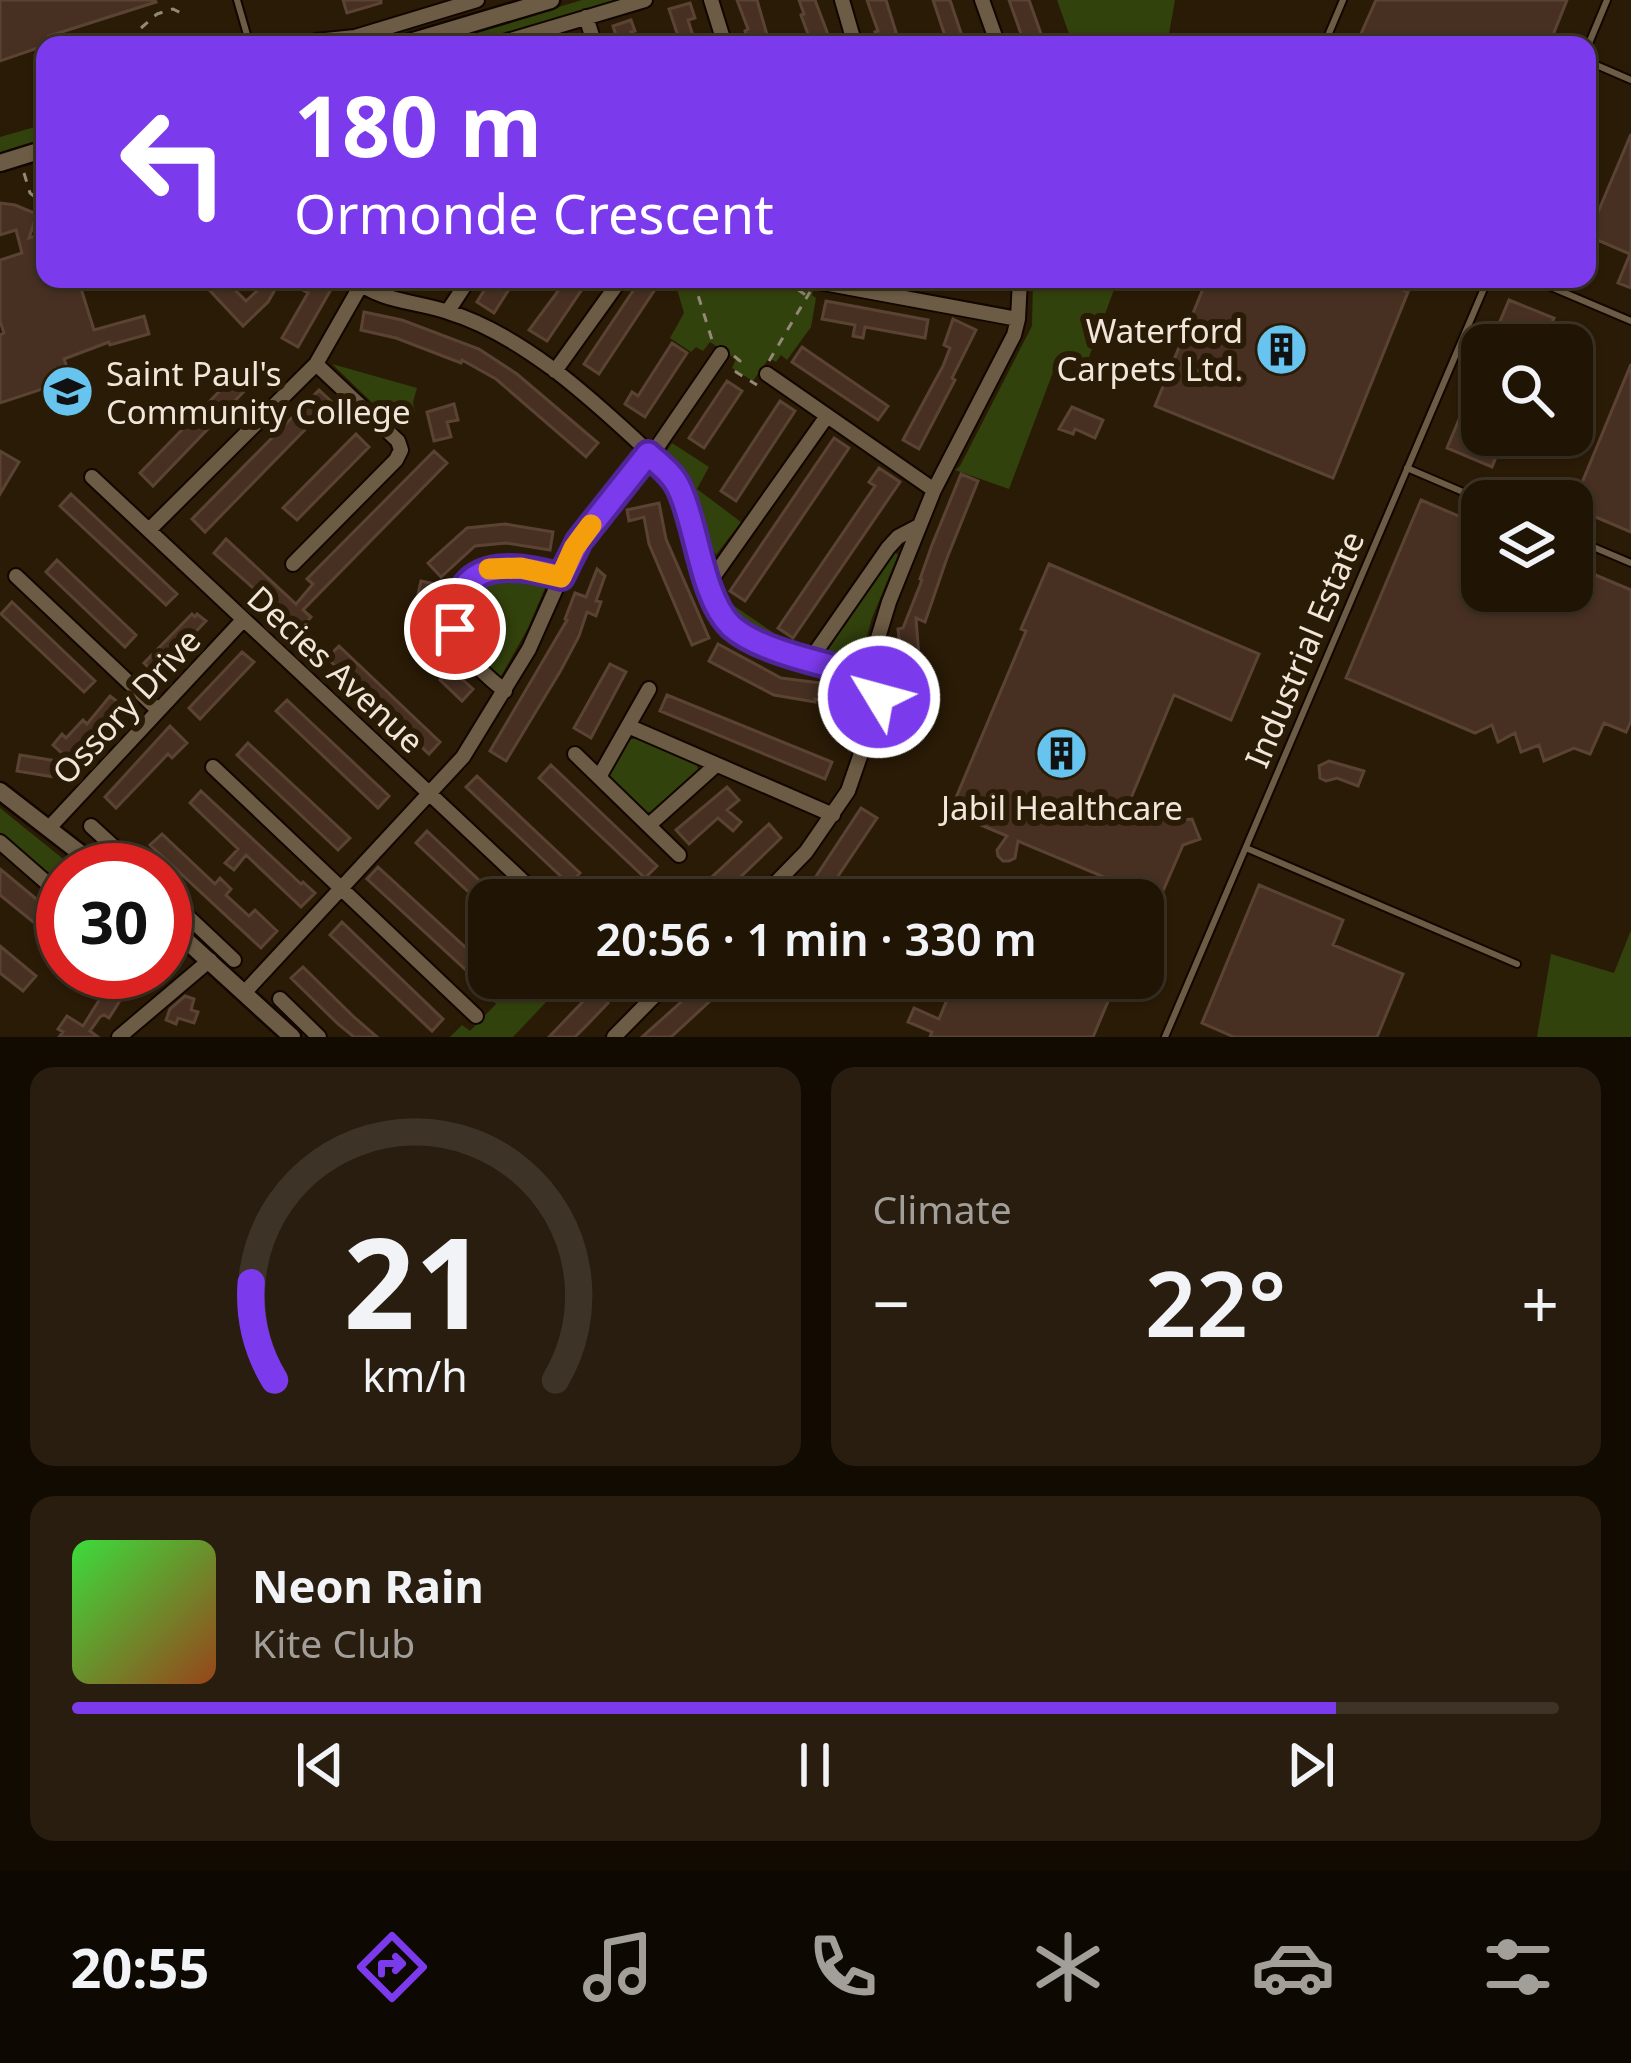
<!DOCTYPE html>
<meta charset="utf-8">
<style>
:root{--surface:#201404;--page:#281d0e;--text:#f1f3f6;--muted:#a29e9a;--line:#3d3326;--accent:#7c3aed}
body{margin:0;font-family:"Noto Sans",sans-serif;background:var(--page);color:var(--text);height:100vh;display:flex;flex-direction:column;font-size:45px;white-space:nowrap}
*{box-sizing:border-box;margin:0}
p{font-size:39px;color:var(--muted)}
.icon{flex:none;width:66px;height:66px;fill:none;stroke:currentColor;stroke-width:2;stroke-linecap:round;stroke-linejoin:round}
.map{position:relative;height:1037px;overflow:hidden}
.side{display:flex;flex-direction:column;gap:30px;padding:30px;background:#120b02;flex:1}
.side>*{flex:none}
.top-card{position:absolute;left:36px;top:36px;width:1560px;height:252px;border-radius:24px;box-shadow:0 3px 9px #0004,0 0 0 3px var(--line);background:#7c3aed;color:#fff;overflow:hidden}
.controls{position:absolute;left:1461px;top:324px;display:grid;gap:24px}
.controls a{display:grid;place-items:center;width:132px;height:132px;border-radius:24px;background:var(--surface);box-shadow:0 3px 9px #0004,0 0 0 3px var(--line);font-size:60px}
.speed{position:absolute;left:36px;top:843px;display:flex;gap:24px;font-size:60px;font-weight:700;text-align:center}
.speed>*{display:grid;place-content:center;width:156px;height:156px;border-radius:50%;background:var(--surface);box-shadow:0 3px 9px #0004,0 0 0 3px var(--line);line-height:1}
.speed .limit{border:18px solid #d22;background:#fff;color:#111}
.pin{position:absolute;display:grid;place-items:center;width:102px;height:102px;color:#fff;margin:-51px;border:6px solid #fff;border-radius:50%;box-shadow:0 3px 12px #0007}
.me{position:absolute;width:132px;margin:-66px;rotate:307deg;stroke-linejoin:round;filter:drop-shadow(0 0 9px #0008)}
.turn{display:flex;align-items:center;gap:42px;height:252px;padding:0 60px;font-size:54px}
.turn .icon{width:156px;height:156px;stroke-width:2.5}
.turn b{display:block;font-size:84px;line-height:102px}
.big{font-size:90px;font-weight:600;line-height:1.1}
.side .widget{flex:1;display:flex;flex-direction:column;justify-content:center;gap:18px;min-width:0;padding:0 42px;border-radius:24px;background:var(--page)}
.side .dial{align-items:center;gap:0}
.dial svg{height:312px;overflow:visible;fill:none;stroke:var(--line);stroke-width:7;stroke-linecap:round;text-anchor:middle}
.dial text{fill:var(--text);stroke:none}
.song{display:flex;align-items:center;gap:36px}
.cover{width:144px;height:144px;border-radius:18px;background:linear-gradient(135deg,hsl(120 70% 55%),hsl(20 70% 35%))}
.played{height:12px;border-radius:6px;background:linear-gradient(90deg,var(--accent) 85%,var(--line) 85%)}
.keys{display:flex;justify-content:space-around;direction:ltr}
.heat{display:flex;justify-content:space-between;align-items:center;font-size:66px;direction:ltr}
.side .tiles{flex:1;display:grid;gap:30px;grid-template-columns:1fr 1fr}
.widget:last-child{grid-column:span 2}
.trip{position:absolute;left:468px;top:879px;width:696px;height:120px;border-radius:24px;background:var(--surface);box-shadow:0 3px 9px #0004,0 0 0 3px var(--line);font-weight:600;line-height:120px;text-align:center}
.dock{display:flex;height:192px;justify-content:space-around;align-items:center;background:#0d0802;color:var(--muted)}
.dock .icon{width:84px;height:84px}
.dock .on{color:var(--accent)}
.dock b{font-size:54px;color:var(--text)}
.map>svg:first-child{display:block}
.green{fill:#32420c}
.building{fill:#473022;stroke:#5b4334;stroke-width:3}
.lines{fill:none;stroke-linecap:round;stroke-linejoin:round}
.service-casing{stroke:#120600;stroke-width:10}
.minor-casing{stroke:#120600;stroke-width:18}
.tertiary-casing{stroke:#120600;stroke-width:21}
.path{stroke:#948877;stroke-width:3;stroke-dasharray:9 9;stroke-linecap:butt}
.service{stroke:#6d5c45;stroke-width:6}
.minor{stroke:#6d5c45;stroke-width:14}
.tertiary{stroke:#6d5c45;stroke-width:16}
.route-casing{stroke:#51269a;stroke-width:30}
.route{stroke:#7c3aed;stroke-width:21}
.slow{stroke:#f59e0b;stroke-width:21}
.labels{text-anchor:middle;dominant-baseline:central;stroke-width:12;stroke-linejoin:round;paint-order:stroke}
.poi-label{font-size:33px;fill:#f0e6d9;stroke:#2a1b06;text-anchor:end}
.street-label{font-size:33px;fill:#f0e6d9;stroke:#2a1b06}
</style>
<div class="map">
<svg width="1631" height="1037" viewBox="0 0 1631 1037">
<rect width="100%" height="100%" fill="#2a1b06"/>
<path class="green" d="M582,0H617L467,45H432Z
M1057,0H1175L1167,45H1073Z
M45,124V142L0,155V137Z
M671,279H816L812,295L816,298L811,327L787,360L781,355L776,362L769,358L753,381L732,368L736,359L710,342L703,351L696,347L691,352L670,338L684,313L675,282Z
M1033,279H1118L1089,357L1055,367L1009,489L955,470L960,466L1032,326Z
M332,364L417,388L413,402L415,412L388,418Z
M672,443L709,467L697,489L741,522L716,555L704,535L690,477L665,454Z
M894,551L898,555L872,618L867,636L865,668L826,655L829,643Z
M491,576L548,581L528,628L500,678C459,649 440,607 491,576Z
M721,597L790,644C764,641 731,622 721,597Z
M637,738L697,765L699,774L656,812H644L609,778L610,769L628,740Z
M0,808L62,858L71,870H63V889L0,835Z
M1631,930V1037H1537L1551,954L1614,973Z
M507,978H525L548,1000L513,1037H450L462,1025L470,1031L496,1004L490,997Z"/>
<path class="building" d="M0,0H155L156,2L49,36L52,43L0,61Z
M343,0H381V3L347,13Z
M737,0H757L770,45H751L745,31L748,29Z
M799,0H815L829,37L826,38L828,45H812L801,15L804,14Z
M867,0H886L900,45H880L875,32L878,31Z
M933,0H950L965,45H948Z
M1009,0H1029L1045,45H1025Z
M1376,0H1567L1549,45H1356Z
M690,3L695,18L688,20L696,45H681L669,9Z
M631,20L635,31L631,32L636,45H619L613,26Z
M1631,134V288L1618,283L1630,254L1588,236Z
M0,203L15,205L37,214L29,238L45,233V279H78L94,330L144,316L149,334L110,345L109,342L64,359L79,400L75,401L78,409L65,413L54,385L0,403V335L4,333L0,321V260L22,253L16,230L0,235Z
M199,279H224L246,301L270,279H281L268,302L243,326Z
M284,279H337L298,347L282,338L308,293Z
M491,279H508L513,283L494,313L477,302Z
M567,279H575L585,285L547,341L529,330Z
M641,279H649L658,285L599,374L584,364Z
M1207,279H1376L1408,292L1333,478L1155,406Z
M1509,300L1554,318L1543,345H1490Z
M826,301L928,320L925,338L865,327L863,338L853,336L855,325L822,319Z
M364,312L402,320L479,349L517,374L598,443L586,457L496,379L462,360L461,363L396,338L361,330Z
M953,319L976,330L952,378L955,380L919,449L903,440L943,366L950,348L944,345Z
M672,343L687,353L645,417L625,404L632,392L638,396Z
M802,347L888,406L878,420L792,362Z
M1631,364V532L1572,507Z
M1482,365V435H1505L1492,467L1447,448Z
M241,369L254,381L153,486L140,473Z
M727,381L742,391L704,448L689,438Z
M319,390L332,402L205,532L192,519Z
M780,401L795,411L736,501L721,491Z
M454,404L458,420L447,422L451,437L434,441L427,412Z
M1072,407L1103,420L1095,438L1075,429L1073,434L1059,429Z
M356,434L369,447L297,520L283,508Z
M834,438L849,448L745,601L730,591Z
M0,451L19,462L0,494Z
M434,451L447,463L303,610L311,617L300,630L214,553L226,539L296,604L313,584L307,579Z
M879,468L900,482L793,638L778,628L875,486L869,482Z
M961,474L978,481L947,558L925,622L916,618L919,657L915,658L916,706L900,748L883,741L898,701L897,667H902L898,629L903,628L922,580L920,579L932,545Z
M71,494L177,594L166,605L60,506Z
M1421,500L1482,526V591H1572V565L1631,590V721L1626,732L1604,723L1590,754L1574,748L1544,761L1539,745L1521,752L1515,733L1498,742L1492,725L1475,733L1346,678Z
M659,503L666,539L709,638L692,645L649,544L644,517L629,521L627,510Z
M505,524L553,532L550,550L506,543L475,546L441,577L428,563L467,528Z
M57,560L136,635L125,647L46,572Z
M1049,564L1259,654L1231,720L1174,695L1131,798L1183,820L1192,819L1200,839L1183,845L1159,900L1018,841L1015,858L1009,861H1003L998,856L997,850L1007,836L950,812L1026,631L1021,629Z
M597,569L605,576L596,601L601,602L596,616L587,612L579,636L561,670L506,761L490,751L567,620L565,619L575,593L586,597Z
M421,581L439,585L432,616L414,611Z
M12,602L95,681L84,692L1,614Z
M192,614L195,617L197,614L206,621L155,674L144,663Z
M434,632L444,659L426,666L415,639Z
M718,644L781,678L828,684L857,693L852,711L815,699V702L774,695L709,661Z
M339,646L440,742L429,754L327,658Z
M242,652L254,662L200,719L189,708Z
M610,664L626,672L591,738L574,728Z
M451,669L473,689L462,701L440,680Z
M667,695L832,762L825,779L660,711Z
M110,696L123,706L73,763L53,745L62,734L66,738L83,720L87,724Z
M287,700L389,796L378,808L276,711Z
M170,726L187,743L172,758L168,754L116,808L105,797Z
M248,743L350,838L338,850L237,755Z
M20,755L57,761L54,777L17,771Z
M1329,761L1364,771L1358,786L1337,778L1326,781L1320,778L1319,766Z
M551,765L657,866L645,878L539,778Z
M477,776L580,873L569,884L466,787Z
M727,787L739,800L727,810L741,822L733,831L718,818L689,844L676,830Z
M201,791L301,884L303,882L315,893L301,907L246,855L234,870L225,863L238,849L190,803Z
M861,808L877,818L822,900H809L803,896Z
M769,824L781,838L728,889L716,900H687Z
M427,831L500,900H489V911L416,843Z
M162,834L215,884L220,878L231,889L226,895L249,916L255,910L277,931L261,948L150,845Z
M378,867L489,969L479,982L367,879Z
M0,869L63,921V946L0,895Z
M1259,885L1343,920L1333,945L1403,974L1377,1037H1234L1202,1023Z
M342,922L443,1019L432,1031L330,935Z
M0,946L36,976L23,991L0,973Z
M303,967L355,1018L377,1037H354L338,1024L291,978Z
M708,978H735L671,1037H642Z
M956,978H1059L1109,999L1093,1037H930L932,1032L908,1022L914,1008L939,1019Z
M108,986L123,996L109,1018L104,1015L100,1017L90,1031L98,1037H59L63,1032L58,1029L67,1016L83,1026Z
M594,990L608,1003L588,1024L575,1037H549Z
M185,996L194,999L191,1010L198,1012L194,1023L178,1018L176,1024L166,1020L170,1009Z"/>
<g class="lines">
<defs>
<path id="service" d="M237,0L250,45
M1324,45L1343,0
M1587,48L1607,0
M1587,61L1631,80
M1532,279L1631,321
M1407,468L1484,501
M1572,538L1631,563
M1246,848L1517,964
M1165,1037L1488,279"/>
<path id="minor" d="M711,0L725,45
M842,0L855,45
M982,0L998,45
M586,17L595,45
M316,41L355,37L477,0
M494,45L645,0
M354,279C380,302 416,301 448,312C485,323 522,346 553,369C577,387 670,466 680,489C696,526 701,598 732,626C764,655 837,666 879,679
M813,281L1018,319
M448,311L469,279
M555,371L621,279
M767,374L934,490
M651,456L721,354
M92,477L543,900
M149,530L316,364L361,285
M293,564L396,460L401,450L398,441L316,364
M16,576L158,710
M709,583L827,416
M810,660L888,548L898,537L917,527
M505,691C474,667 436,630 465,588C472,578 482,569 495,567C516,564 541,571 561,577
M628,726L833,815
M575,754L679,855
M213,767L476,1016
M599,777L649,689
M649,825L716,765
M91,826L139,870
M48,829L243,620
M0,842L63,897
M165,895L234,960
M759,900L806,852L848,791L877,707L878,638L889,602L934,490L1014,335L1018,319L1020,279
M626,978L649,1000
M245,992L463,757L529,649L574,548L648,454
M280,999L319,1037
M119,1037L210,960
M614,1037L672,978"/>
<path id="tertiary" d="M400,45L551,0
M0,163L45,149
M0,791L102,870
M165,921L292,1037"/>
</defs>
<use href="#service" class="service-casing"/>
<use href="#minor" class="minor-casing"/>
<use href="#tertiary" class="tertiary-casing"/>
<path class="path" d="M141,28L157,14L173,9L183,14
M24,173L30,193L45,205
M693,279L712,340
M783,279L807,296
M734,356L740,361L736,372L757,385
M769,361L810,292"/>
<use href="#service" class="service"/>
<use href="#minor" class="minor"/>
<use href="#tertiary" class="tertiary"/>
</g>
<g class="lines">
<defs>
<path id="route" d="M455,629C452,558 511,562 561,577L579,541L648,454C659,464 673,474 679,488C697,524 701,597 731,626C762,654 838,666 879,679V697"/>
</defs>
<use href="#route" class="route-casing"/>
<use href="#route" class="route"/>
<path class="slow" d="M489,569L521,568L561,577L574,548L591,525"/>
</g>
<defs>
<symbol id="building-disc" viewBox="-11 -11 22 22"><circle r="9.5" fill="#67c4ef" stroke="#2a1b06"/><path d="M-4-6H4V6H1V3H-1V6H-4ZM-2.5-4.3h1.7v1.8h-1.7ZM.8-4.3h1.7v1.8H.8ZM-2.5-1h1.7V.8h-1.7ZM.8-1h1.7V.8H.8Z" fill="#111"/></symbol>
<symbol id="school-disc" viewBox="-11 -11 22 22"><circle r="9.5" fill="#67c4ef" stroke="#2a1b06"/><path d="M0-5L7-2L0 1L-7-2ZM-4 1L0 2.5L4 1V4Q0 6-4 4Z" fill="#111"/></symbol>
</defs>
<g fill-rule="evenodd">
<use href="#building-disc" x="1252" y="320" width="59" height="59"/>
<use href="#school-disc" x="38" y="362" width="59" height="59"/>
<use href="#building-disc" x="1032" y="724" width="59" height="59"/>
</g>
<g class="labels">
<g class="poi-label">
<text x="1243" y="330">Waterford<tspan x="1243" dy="38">Carpets Ltd.</tspan></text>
<text x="106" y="373" text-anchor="start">Saint Paul's<tspan x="106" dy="38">Community College</tspan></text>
<text x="1062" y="807" text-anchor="middle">Jabil Healthcare</text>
</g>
<g class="street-label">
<text transform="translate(1304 649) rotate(-67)">Industrial Estate</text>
<text transform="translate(336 669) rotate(43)">Decies Avenue</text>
<text transform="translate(126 706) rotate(-47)">Ossory Drive</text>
</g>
</g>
</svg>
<div class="controls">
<a><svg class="icon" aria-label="search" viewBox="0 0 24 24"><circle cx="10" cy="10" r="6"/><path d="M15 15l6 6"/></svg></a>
<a><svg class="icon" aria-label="layers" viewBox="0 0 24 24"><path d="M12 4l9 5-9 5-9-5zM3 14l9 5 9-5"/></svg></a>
</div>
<div class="speed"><div class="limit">30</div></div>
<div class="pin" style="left:455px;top:629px;background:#d93025"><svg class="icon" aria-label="arrive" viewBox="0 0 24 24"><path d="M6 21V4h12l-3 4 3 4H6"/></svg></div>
<svg class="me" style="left:879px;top:697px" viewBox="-20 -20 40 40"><circle r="17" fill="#7c3aed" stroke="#fff" stroke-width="3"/><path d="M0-11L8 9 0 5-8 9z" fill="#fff"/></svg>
<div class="trip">20:56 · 1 min · 330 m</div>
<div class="top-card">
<div class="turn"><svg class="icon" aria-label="left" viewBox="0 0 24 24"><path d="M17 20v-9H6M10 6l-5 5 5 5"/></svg><div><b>180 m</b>Ormonde Crescent</div></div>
</div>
</div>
<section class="side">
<div class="tiles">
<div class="widget dial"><svg viewBox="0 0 100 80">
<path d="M14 69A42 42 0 1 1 86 69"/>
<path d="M14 69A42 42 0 0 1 8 44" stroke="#7c3aed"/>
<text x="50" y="56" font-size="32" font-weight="700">21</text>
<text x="50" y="72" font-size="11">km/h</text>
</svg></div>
<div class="widget"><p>Climate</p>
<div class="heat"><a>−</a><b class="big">22°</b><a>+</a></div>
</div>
<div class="widget">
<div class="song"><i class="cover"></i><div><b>Neon Rain</b><p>Kite Club</p></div></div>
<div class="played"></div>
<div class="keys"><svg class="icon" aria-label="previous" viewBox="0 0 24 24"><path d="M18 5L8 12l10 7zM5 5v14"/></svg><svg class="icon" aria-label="pause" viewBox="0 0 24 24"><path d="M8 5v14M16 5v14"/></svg><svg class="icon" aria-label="next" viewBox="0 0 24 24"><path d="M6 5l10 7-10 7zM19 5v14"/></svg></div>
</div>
</div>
</section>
<nav class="dock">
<b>20:55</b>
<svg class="icon on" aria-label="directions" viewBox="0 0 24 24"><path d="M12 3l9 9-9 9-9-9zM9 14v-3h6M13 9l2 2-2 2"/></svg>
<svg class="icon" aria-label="music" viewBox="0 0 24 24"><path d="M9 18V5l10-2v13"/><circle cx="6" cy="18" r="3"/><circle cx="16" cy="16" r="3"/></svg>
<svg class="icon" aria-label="phone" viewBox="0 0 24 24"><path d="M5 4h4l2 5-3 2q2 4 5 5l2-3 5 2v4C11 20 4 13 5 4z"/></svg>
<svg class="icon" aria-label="climate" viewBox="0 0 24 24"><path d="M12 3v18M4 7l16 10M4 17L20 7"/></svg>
<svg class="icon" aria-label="car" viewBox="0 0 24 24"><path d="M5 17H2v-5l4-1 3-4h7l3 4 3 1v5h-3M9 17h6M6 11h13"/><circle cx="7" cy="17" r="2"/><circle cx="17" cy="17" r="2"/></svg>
<svg class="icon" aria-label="filters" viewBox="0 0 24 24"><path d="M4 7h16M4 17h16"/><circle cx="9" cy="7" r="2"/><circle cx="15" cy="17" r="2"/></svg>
</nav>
